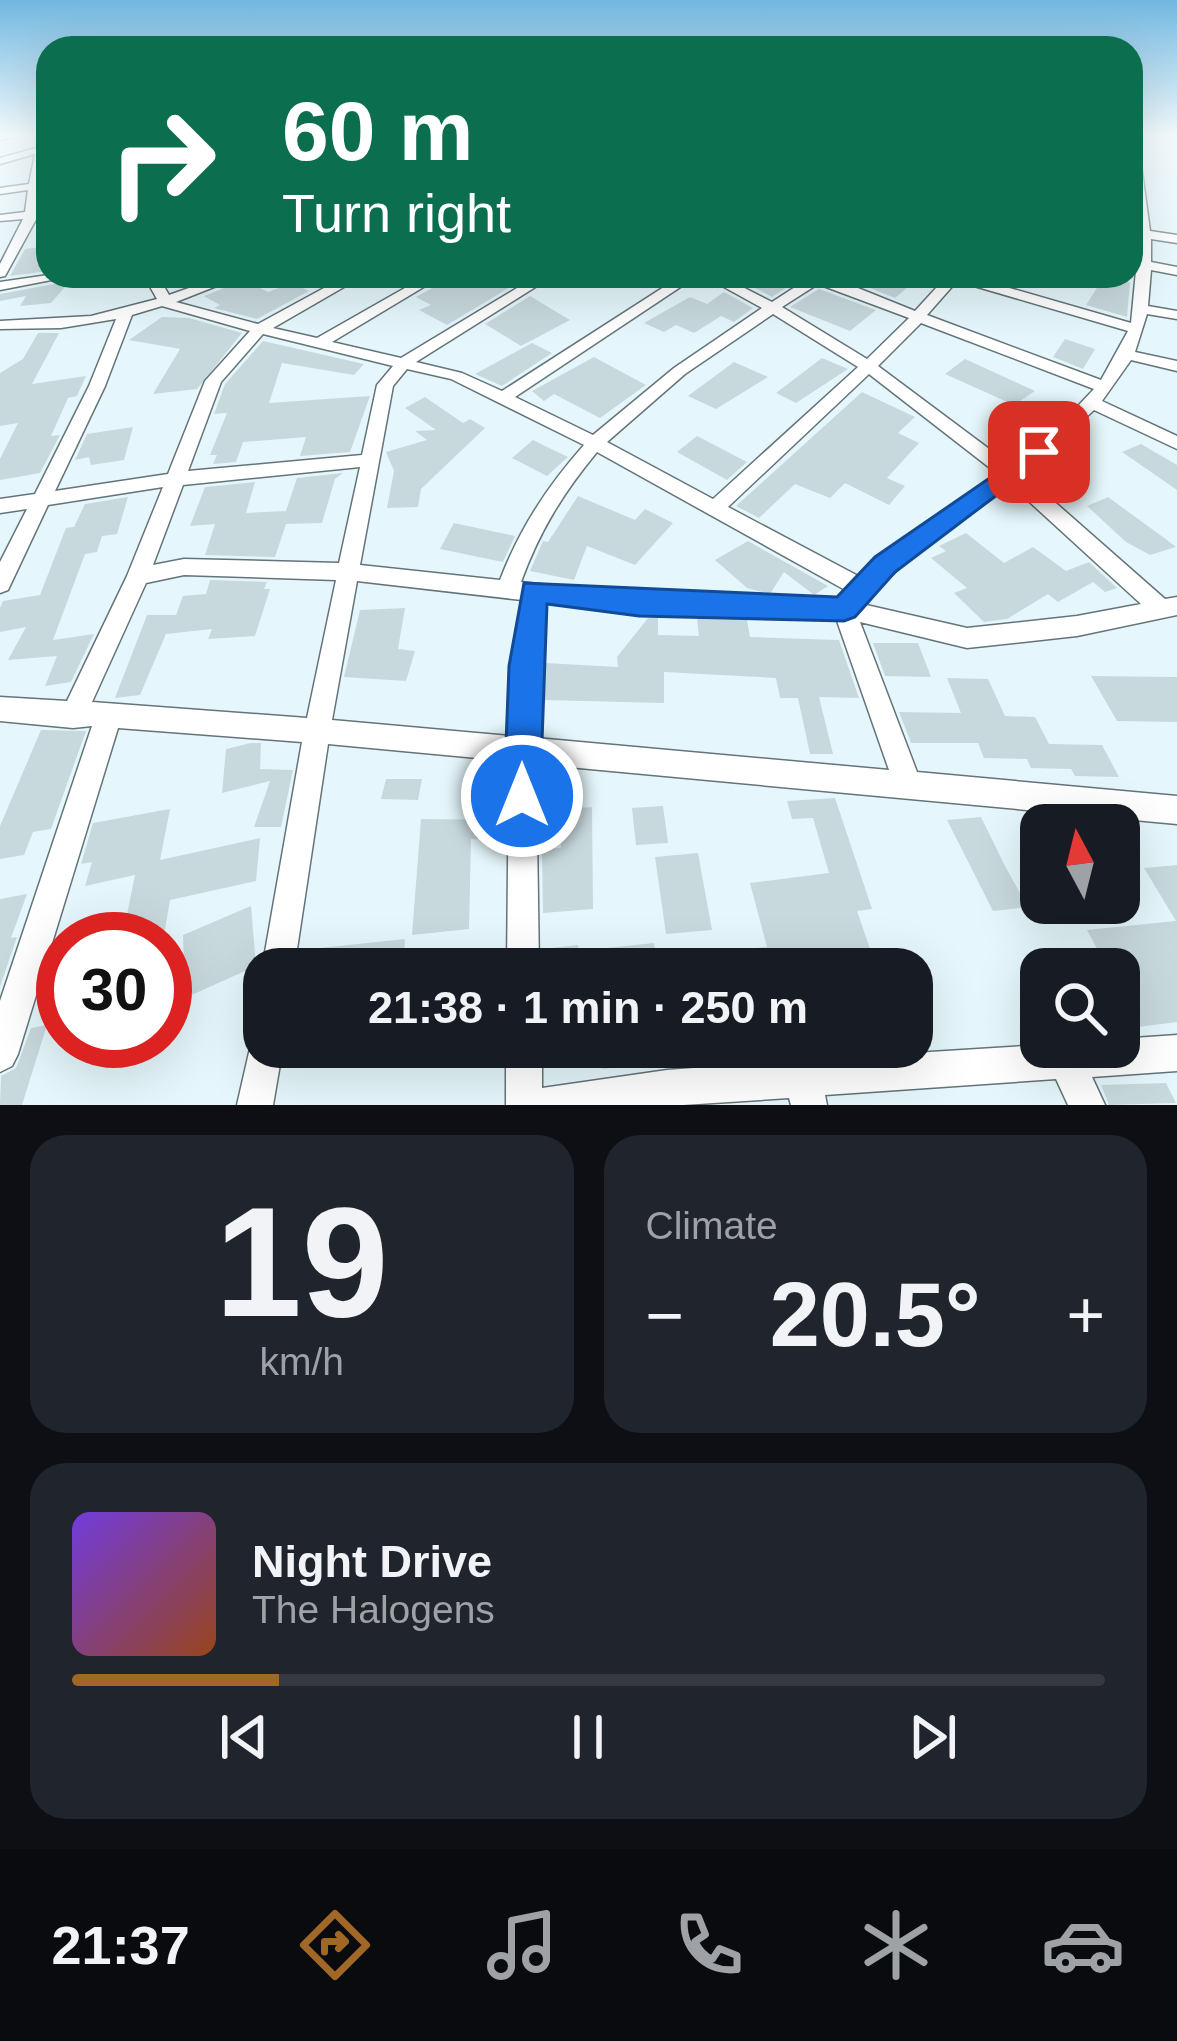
<!DOCTYPE html>
<meta charset="utf-8">
<style>
:root{--surface:#171b24;--page:#20242c;--text:#f1f3f6;--muted:#9ea1a6;--line:#363941;--accent:#a16726}
body{margin:0;font-family:Helvetica,sans-serif;background:var(--page);color:var(--text);height:100vh;display:flex;flex-direction:column;font-size:45px;white-space:nowrap}
*{box-sizing:border-box;margin:0}
p{font-size:39px;color:var(--muted)}
.icon{flex:none;width:66px;height:66px;fill:none;stroke:currentColor;stroke-width:2;stroke-linecap:round;stroke-linejoin:round}
.map{position:relative;height:1105px;overflow:hidden}
.details{display:flex;flex-direction:column;gap:30px;padding:30px;background:#0d0f14;flex:1}
.details>*{flex:none}
.banner{position:absolute;left:36px;top:36px;width:1107px;height:252px;border-radius:36px;box-shadow:0 12px 48px #0002;background:#0b6e4f;color:#fff;overflow:hidden}
.needle{width:78px;rotate:353deg}
.tools{position:absolute;left:1020px;top:804px;display:grid;gap:24px}
.tools a{display:grid;place-items:center;width:120px;height:120px;border-radius:24px;background:var(--surface);box-shadow:0 12px 48px #0002;font-size:60px}
.speed{position:absolute;left:36px;top:912px;display:flex;gap:24px;font-size:60px;font-weight:700;text-align:center}
.speed>*{display:grid;place-content:center;width:156px;height:156px;border-radius:50%;background:var(--surface);box-shadow:0 12px 48px #0002;line-height:1}
.speed .limit{border:18px solid #d22;background:#fff;color:#111}
.pin{position:absolute;display:grid;place-items:center;width:102px;height:102px;color:#fff;margin:-51px;border-radius:24px;box-shadow:0 6px 18px #0006}
.me{position:absolute;width:132px;margin:-66px;rotate:0deg;stroke-linejoin:round;filter:drop-shadow(0 0 9px #0008)}
.turn{display:flex;align-items:center;gap:42px;height:252px;padding:0 48px;font-size:54px}
.turn .icon{width:156px;height:156px;stroke-width:2.5}
.turn b{display:block;font-size:84px;line-height:102px}
.big{font-size:90px;font-weight:800;line-height:1.1}
.details .card{flex:1;display:flex;flex-direction:column;justify-content:center;gap:18px;min-width:0;padding:0 42px;border-radius:36px;background:var(--page)}
.details .dial{align-items:center;gap:0}
.dial b{font-size:156px;line-height:1}
.song{display:flex;align-items:center;gap:36px}
.cover{width:144px;height:144px;border-radius:18px;background:linear-gradient(135deg,hsl(260 70% 55%),hsl(20 70% 35%))}
.played{height:12px;border-radius:6px;background:linear-gradient(90deg,var(--accent) 20%,var(--line) 20%)}
.keys{display:flex;justify-content:space-around;direction:ltr}
.heat{display:flex;justify-content:space-between;align-items:center;font-size:66px;direction:ltr}
.details .tiles{flex:1;display:grid;gap:30px;grid-template-columns:1fr 1fr}
.card:last-child{grid-column:span 2}
.trip{position:absolute;left:243px;top:948px;width:690px;height:120px;border-radius:36px;background:var(--surface);box-shadow:0 12px 48px #0002;font-weight:800;line-height:120px;text-align:center}
.menu{display:flex;height:192px;justify-content:space-around;align-items:center;background:#090b0e;color:var(--muted)}
.menu .icon{width:84px;height:84px}
.menu .selected{color:var(--accent)}
.menu b{font-size:54px;color:var(--text)}
.map>svg:first-child{display:block}
.building{fill:#c8d9de}
.lines{fill:none;stroke-linecap:round;stroke-linejoin:round}
.street-casing{stroke:#647478;stroke-width:3}
.street{fill:#fff;fill-rule:evenodd}
.route{fill:#1a73e8;stroke:#114b97;stroke-width:3}
</style>
<div class="map">
<svg width="1177" height="1105" viewBox="0 0 1177 1105">
<rect width="100%" height="100%" fill="#e5f7fc"/>
<path class="building" d="M48,246V271L10,276L25,249Z
M454,276H492L512,286L447,325L419,310L431,305L416,297Z
M753,276H804L772,297L742,281Z
M840,276H921L895,298Z
M1104,277L1130,282L1127,317L1086,305Z
M244,280L268,292L293,283L309,291L257,319L214,308L220,305L204,296Z
M70,281L51,303L20,306L26,296L0,301V294Z
M819,289L876,310L850,331L790,307Z
M724,292L753,308L734,322L721,316L694,333L676,325L664,332L644,323L690,297L707,304Z
M530,296L570,320L521,346L485,324Z
M162,317L189,318L242,333L197,389L153,394L180,349L129,340Z
M38,333H59L32,384L86,376L77,396L68,398L51,436L60,435L40,473L0,480V459L18,423L0,426V373L23,359Z
M1065,339L1095,349L1083,369L1053,357Z
M263,341L364,364L354,375L282,363L269,403L370,396L350,452L300,456L306,437L243,442L236,462L213,464L217,455H210L227,413L214,414L225,384Z
M532,343L552,353L502,386L475,374Z
M594,357L646,385L600,418L554,394L544,401L532,391Z
M822,358L848,369L796,403L776,393Z
M965,359L1035,391L1014,405L945,374Z
M734,362L768,377L716,409L688,396Z
M862,392L915,417L898,433L919,443L887,478L905,486L889,505L845,483L830,498L795,484L759,518L736,506Z
M425,397L463,423L470,419L485,428L421,489L418,507L387,508L394,471L386,452L427,440L415,431L436,430L405,408Z
M133,427L124,460L91,465L89,457L75,460L87,434Z
M697,436L747,462L727,480L677,452Z
M533,440L545,446L568,457L547,476L512,458Z
M1141,444L1177,465V490L1122,452Z
M343,473L335,479L322,523L286,524L275,557L205,555L215,524L190,526L205,487L255,482L246,513L286,511L297,478Z
M578,496L635,520L645,509L673,523L635,565L587,546L574,580L530,571L543,541L548,542Z
M128,497L117,534L102,536L97,552L85,554L53,640L94,634L71,682L45,686L57,656L8,660L26,627L0,632V608L3,601L40,595L66,528L74,527L85,504Z
M1108,497L1163,537L1176,547L1150,555L1126,542L1087,506Z
M454,523L515,536L503,562L440,549Z
M966,533L1004,563L1033,547L1066,571L1089,562L1117,588L1105,592L1093,582L1058,602L1048,594L1007,619L984,622L954,593L967,588L931,558L946,551L939,546Z
M748,541L828,586L814,595L784,572L770,594L747,588L715,560Z
M210,580L267,582L264,589H270L255,636L208,639L212,629L166,634L140,695L115,698L147,615H176L183,596L206,594Z
M405,608L398,649L415,651L406,681L344,677L360,610Z
M648,618H658V635L699,636L697,619L747,620L750,637L839,640L859,698L819,697L833,754H810L798,698H780L776,678L664,672V703L543,700L545,663L618,667L617,657Z
M873,643H918L931,677L885,676Z
M1091,676L1177,677V722L1117,721Z
M947,678L988,679L1005,716L1035,717L1049,744L1102,745L1119,777L1075,776L1071,769L1031,768L1027,759L984,758L978,743H911L899,712L961,713Z
M41,730L86,731L51,829L33,832L24,855L0,859V826Z
M251,743H261L260,769L293,770L281,827H254L270,781L222,793L226,749Z
M386,779H422L418,800L381,799Z
M835,798L872,909L857,911L877,969H843L840,960L720,969L717,952L767,947L750,883L829,873L813,818L792,819L787,801Z
M663,806L668,843L636,845L632,808Z
M592,807L593,909L543,913L542,849L561,848L559,809Z
M170,809L160,860L260,838L256,881L170,900L164,935L122,939L135,875L85,886L92,862L81,864L93,823Z
M981,817L1006,868L1028,907L993,911L947,820Z
M421,819L503,820L501,840L471,839L469,929L412,935Z
M698,853L712,930L666,934L655,857Z
M1177,865V1022L1138,1027L1119,990V969H1108L1087,930L1176,921L1144,868Z
M27,894L11,938L17,937L0,987V899Z
M251,906L256,966L185,998L183,935Z
M405,939L403,969H299L301,950Z
M654,943L658,969H543V949L578,945L579,951Z
M47,1025L22,1105H0L1,1076L16,1068L31,1028Z
M601,1047H689V1059L602,1069Z
M1166,1083L1176,1103L1109,1105L1101,1085Z"/>
<g class="lines">
<defs>
<path id="street" d="M0,134H30L0,140Z
M34,134H42C54,150 35,166 42,186L39,189L36,211L39,214L5,276L0,277V264L23,219L0,221V215L25,212L28,190L0,194V188L29,184L35,154L0,164V158L36,148L38,141Z
M1131,134H1137L1150,231L1177,235V243L1151,239V262L1177,267V275L1151,270L1148,306L1177,311V319L1147,314L1135,352L1177,361V371L1131,360L1102,401L1177,436V449L1094,410L1024,475L1165,599L1177,597V615L1077,636L967,648L860,622L917,772L1177,796V824L536,764L539,969H507L509,761L328,744L294,969H264V975L262,969L302,742L118,728L18,1054L12,1066L0,1072V1001L92,726L73,728L0,721V697L67,701L127,576L163,487L48,505L8,590L0,593V562L27,509L0,513V499L35,494L89,386L116,319L61,328L0,329V321L91,316L157,299L144,276H158L169,295L223,276H242L176,302L258,324L346,276H363L273,328L317,338L426,276H442L332,342L401,358L537,276H553L416,362L462,373L502,391L681,276H697L515,397L593,435L674,368L762,308L704,276H721L772,302L812,276H828L915,311L947,276H968L1131,323L1139,240ZM957,281L1128,331L1101,380L927,315ZM818,284L909,318L867,359L782,307ZM162,306L250,331L205,381L168,474L55,491L105,386L132,315ZM773,314L858,367L713,499L607,442L685,374ZM921,323L1094,389L1059,426L1012,466L878,366ZM263,334L393,366L377,385L362,455L188,471L221,382ZM407,369L451,379L584,445C547,487 520,528 500,580L360,565L393,386ZM869,374L999,475L897,546L860,577L728,507ZM597,452L847,591L839,600L639,595L521,582C539,532 563,493 597,452ZM360,467L339,563L184,559L153,565L183,485ZM1011,485L1141,604L1077,616L967,628L862,604L911,557ZM184,575L336,580L307,718L92,702L146,583ZM357,581L522,600L510,736L332,720ZM544,602L639,613L836,618L889,770L536,738Z
M48,275L72,276L0,290V282Z
M264,1030V1047H283L273,1105H237L253,1035Z
M1177,1035V1071L1092,1077L1105,1105H1068L1056,1079L825,1095L827,1105H791L789,1098L683,1105H506V1047H542V1088L667,1070L802,1060L1041,1045L1119,1047V1039Z"/>
</defs>
<use href="#street" class="street-casing"/>
<use href="#street" class="street"/>
</g>
<linearGradient id="sky" x2="0" y2="1"><stop stop-color="#72b7df"/><stop offset="0.47" stop-color="#f3fbfe"/><stop offset="1" stop-color="#f3fbfe" stop-opacity="0"/></linearGradient>
<rect width="1177" height="288" fill="url(#sky)"/>
<path class="route" d="M1039,444L1050,452L1047,457L895,572L855,617L844,621L639,616L547,604L540,796L535,809L522,815L509,809L504,796L509,666L524,583L837,597L875,557Z"/>
</svg>
<div class="tools">
<a><svg class="needle" viewBox="-14 -14 28 28"><path d="M0-13l5 13h-10z" fill="#e53935"/><path d="M0 13l5-13h-10z" fill="#9ea1a6"/></svg></a>
<a><svg class="icon" aria-label="search" viewBox="0 0 24 24"><circle cx="10" cy="10" r="6"/><path d="M15 15l6 6"/></svg></a>
</div>
<div class="speed"><div class="limit">30</div></div>
<div class="pin" style="left:1039px;top:452px;background:#d93025"><svg class="icon" aria-label="arrive" viewBox="0 0 24 24"><path d="M6 21V4h12l-3 4 3 4H6"/></svg></div>
<svg class="me" style="left:522px;top:796px" viewBox="-20 -20 40 40"><circle r="17" fill="#1a73e8" stroke="#fff" stroke-width="3"/><path d="M0-11L8 9 0 5-8 9z" fill="#fff"/></svg>
<div class="trip">21:38 · 1 min · 250 m</div>
<div class="banner">
<div class="turn"><svg class="icon" aria-label="right" viewBox="0 0 24 24"><path d="M7 20v-9h11M14 6l5 5-5 5"/></svg><div><b>60 m</b>Turn right</div></div>
</div>
</div>
<section class="details">
<div class="tiles">
<div class="card dial"><b>19</b><p>km/h</p></div>
<div class="card"><p>Climate</p>
<div class="heat"><a>−</a><b class="big">20.5°</b><a>+</a></div>
</div>
<div class="card">
<div class="song"><i class="cover"></i><div><b>Night Drive</b><p>The Halogens</p></div></div>
<div class="played"></div>
<div class="keys"><svg class="icon" aria-label="previous" viewBox="0 0 24 24"><path d="M18 5L8 12l10 7zM5 5v14"/></svg><svg class="icon" aria-label="pause" viewBox="0 0 24 24"><path d="M8 5v14M16 5v14"/></svg><svg class="icon" aria-label="next" viewBox="0 0 24 24"><path d="M6 5l10 7-10 7zM19 5v14"/></svg></div>
</div>
</div>
</section>
<nav class="menu">
<b>21:37</b>
<svg class="icon selected" aria-label="directions" viewBox="0 0 24 24"><path d="M12 3l9 9-9 9-9-9zM9 14v-3h6M13 9l2 2-2 2"/></svg>
<svg class="icon" aria-label="music" viewBox="0 0 24 24"><path d="M9 18V5l10-2v13"/><circle cx="6" cy="18" r="3"/><circle cx="16" cy="16" r="3"/></svg>
<svg class="icon" aria-label="phone" viewBox="0 0 24 24"><path d="M5 4h4l2 5-3 2q2 4 5 5l2-3 5 2v4C11 20 4 13 5 4z"/></svg>
<svg class="icon" aria-label="climate" viewBox="0 0 24 24"><path d="M12 3v18M4 7l16 10M4 17L20 7"/></svg>
<svg class="icon" aria-label="car" viewBox="0 0 24 24"><path d="M5 17H2v-5l4-1 3-4h7l3 4 3 1v5h-3M9 17h6M6 11h13"/><circle cx="7" cy="17" r="2"/><circle cx="17" cy="17" r="2"/></svg>
</nav>
